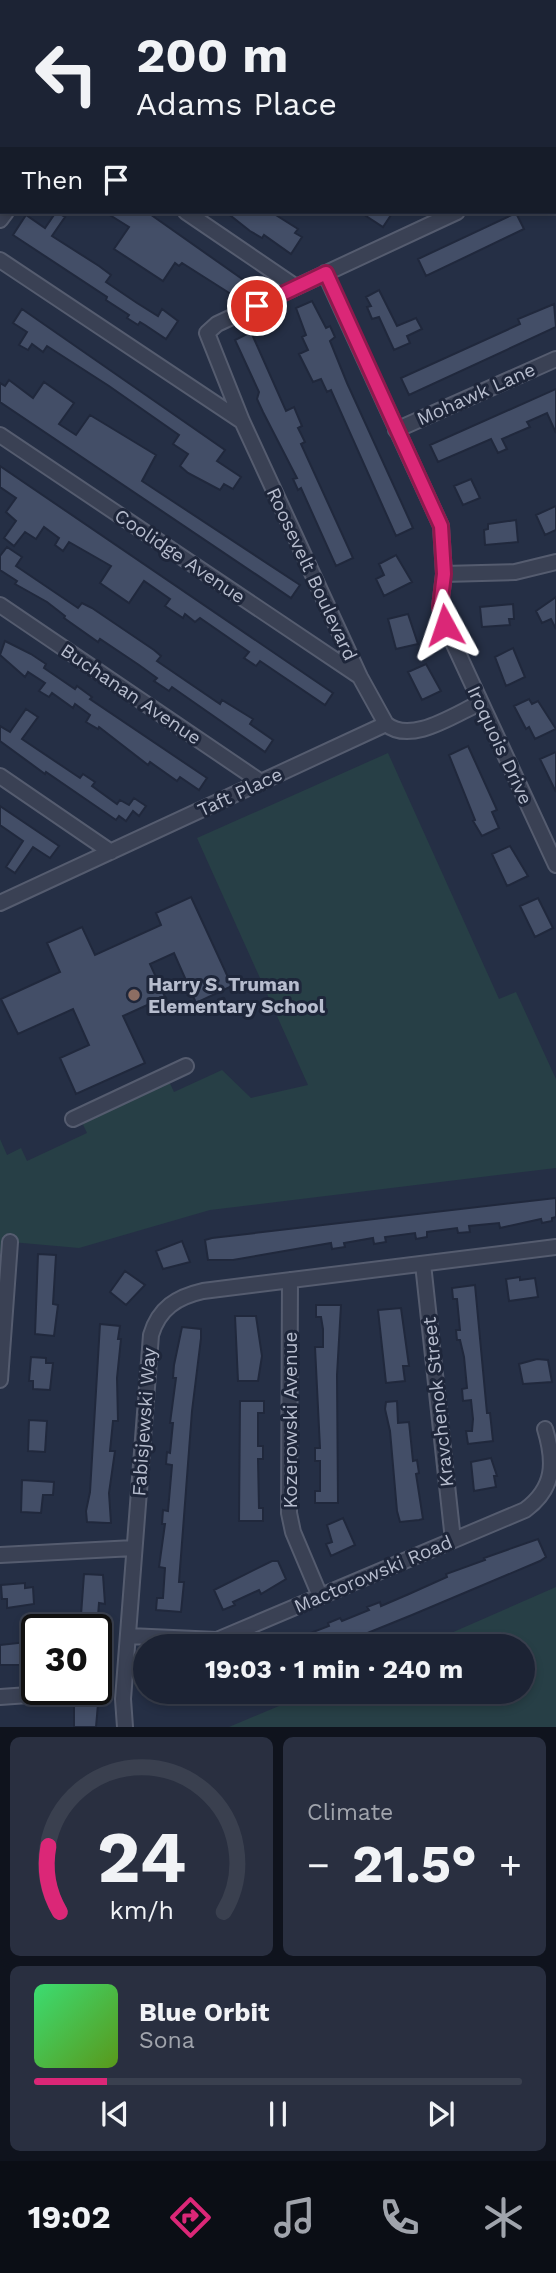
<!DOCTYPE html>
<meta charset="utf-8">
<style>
:root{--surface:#1c2334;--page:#292f40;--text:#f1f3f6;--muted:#a0a4ac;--line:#3a404f;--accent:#db2777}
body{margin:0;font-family:"Work Sans",sans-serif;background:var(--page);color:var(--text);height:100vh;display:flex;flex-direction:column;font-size:26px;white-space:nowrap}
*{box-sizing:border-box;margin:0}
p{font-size:23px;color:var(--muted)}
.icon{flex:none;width:38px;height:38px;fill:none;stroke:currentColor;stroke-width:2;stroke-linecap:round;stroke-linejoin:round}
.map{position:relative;height:1727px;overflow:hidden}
.drawer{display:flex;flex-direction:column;gap:10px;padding:10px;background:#0f131d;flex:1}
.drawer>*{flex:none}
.hud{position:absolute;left:0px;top:0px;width:556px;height:214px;box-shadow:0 4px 10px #0003,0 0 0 2px var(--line);background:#1c2334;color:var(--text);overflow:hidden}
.speed{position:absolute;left:21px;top:1614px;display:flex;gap:14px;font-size:35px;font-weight:700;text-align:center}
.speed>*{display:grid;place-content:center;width:91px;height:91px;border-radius:50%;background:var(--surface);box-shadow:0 4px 10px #0003,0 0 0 2px var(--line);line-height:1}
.speed .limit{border:4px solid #111;border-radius:10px;background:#fff;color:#111}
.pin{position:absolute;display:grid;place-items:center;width:60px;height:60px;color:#fff;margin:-30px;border:4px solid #fff;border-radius:50%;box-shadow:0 2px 7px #0007}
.me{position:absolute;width:77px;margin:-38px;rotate:355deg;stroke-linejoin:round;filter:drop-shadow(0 0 5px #0008)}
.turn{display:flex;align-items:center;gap:24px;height:147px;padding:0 21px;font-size:32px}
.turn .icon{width:91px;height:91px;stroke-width:2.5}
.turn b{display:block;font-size:49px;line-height:60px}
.then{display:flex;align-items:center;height:66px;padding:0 21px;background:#0003;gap:14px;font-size:26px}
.big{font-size:52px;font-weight:700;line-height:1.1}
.drawer .card{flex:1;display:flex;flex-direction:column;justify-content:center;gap:10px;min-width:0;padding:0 24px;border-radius:10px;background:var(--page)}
.drawer .dial{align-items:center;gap:0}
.dial svg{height:182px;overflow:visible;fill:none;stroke:var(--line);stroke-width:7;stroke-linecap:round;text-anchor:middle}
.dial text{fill:var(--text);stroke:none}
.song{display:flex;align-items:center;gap:21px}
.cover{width:84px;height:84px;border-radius:10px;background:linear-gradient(135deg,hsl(140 70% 55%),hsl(90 70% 35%))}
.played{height:7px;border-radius:4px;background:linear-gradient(90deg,var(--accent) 15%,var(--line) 15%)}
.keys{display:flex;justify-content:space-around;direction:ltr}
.heat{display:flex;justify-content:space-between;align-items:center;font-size:38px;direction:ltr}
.drawer .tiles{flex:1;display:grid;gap:10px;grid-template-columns:1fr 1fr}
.card:last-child{grid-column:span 2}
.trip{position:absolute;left:133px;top:1634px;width:402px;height:70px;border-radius:35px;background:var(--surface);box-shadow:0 4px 10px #0003,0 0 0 2px var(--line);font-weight:700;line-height:70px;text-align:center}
.tab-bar{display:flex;height:112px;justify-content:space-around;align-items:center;background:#0b0e15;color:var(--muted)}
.tab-bar .icon{width:49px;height:49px}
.tab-bar .on{color:var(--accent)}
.tab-bar b{font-size:32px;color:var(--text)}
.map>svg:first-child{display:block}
.green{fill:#273f46}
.building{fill:#434e67;stroke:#20283c;stroke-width:2}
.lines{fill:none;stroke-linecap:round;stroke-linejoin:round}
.minor-casing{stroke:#555c6f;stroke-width:18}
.minor{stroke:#3a4154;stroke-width:14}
.route-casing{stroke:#8e194d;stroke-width:18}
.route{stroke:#db2777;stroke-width:12}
.education-dot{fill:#8d6e63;stroke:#1e263a;stroke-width:2.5}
.labels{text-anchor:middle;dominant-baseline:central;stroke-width:6;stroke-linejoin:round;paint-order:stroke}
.street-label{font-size:19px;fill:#b7bdce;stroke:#1e263a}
.poi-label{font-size:19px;font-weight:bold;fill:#b7bdce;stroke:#1e263a;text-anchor:start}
</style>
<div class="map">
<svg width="556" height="1727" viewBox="0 0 556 1727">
<rect width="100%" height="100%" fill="#252f45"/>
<path class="green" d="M388,753L499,999L516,992L556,1079V1168L210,1210L79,1248L11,1242L9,1252H0V1139L7,1155L21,1148L27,1161L87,1133L79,1116L166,1075L174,1092L222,1070L251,1098L308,1085L197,838Z
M556,1587V1727H229L312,1692H523V1647H419Z"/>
<path class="building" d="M56,212L65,217L52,236L99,266L111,275L106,282L137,303L158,316L162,309L178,321L166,339L145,325L140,322L138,325L127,318L129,315L106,300L107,297L13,235L26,215L45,228Z
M105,212H147L245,281L234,296L182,263L179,266L175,263L163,281L114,249L129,227Z
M226,212H271L298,229L295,233L302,237L291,254L264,235L262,238L250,231Z
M360,212H393L383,227Z
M516,213L524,229L426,276L418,259Z
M379,290L397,326L416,318L422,329L407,336L410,343L394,350L379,317L372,319L367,307L371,306L366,297Z
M312,301L326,328L330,326L335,337L330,341L347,383L413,528L396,536L331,390L327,392L321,379L313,382L299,354L308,350L302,337L306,335L296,308Z
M554,304L556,327L409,395L401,378L520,324L518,319Z
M22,309L225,450L217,461L241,477L233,489L224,484L220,490L188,473L180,466L188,454L173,444L179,435L109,386L47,346L43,352L32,344L28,350L19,345L27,332L13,323Z
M251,332L286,411L294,407L302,426L298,428L305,442L301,444L353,558L336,566L301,488L298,490L293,479L297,478L263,412L257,399L259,392L235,340Z
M9,380L33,398L44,382L74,403L59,424L76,435L90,415L156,455L142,481L300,585L291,598L0,402V383L5,386Z
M556,389V433L547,413L527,422L530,427L502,439L507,449L498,453L491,439L438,462L430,445Z
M0,466L333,693L325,705L260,661L256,666L244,658L249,652L200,618L195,622L185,614L183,618L165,606L170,599L144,581L129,603L100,583L111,566L69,542L63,551L55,545L59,538L44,527L36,539L25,532L14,546L4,538L16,521L6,512L16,498L0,487Z
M471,479L480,498L463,505L454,486Z
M556,506V530L545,535L536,515Z
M516,520L518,542L485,545L484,530L488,529V524Z
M7,547L22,557L16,566L78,608L82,603L92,608L154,650L161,656L157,661L220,704L222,700L253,719L250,724L273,740L265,752L172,687L169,691L154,681L157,678L139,665L100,639L98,642L64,618L65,616L47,602L15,584L17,581L0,570V556Z
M396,555L412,582L384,596L376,579L384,575L379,564Z
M556,597V629L551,619L542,623L536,611Z
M513,604L514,619H509L510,625L482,627L480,607Z
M408,614L418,644L396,649L388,619Z
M5,641L31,654L46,664L44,668L75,689L77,686L92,697L90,699L207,778L199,790L180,777L177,781L150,762L148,765L99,727L98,729L86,722L90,715L75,704L73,708L52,693L49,697L39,691L45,683L28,672L25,677L0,655Z
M513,648L525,677L506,686L495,657Z
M426,664L441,691L422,700L408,672Z
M529,699L532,704L538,701L556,729L535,739L529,727L526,729L514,706Z
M26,709L38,717L22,739L80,778L83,774L95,782L92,786L117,804L120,800L129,805L134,798L146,806L139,816L133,811L126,821L119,816L116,820L46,772L45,774L0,741V726L10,732Z
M468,746L497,810L492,812L499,828L482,836L473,821L475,820L449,755Z
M556,752V792L540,759Z
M0,806L59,846L50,858L33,847L15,873L6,867L23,841L0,825Z
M510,846L528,876L507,886L492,854Z
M191,897L232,986L196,1003L174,953L150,964L165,997L123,1016L145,1063L76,1094L60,1058L89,1045L73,1009L18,1034L1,999L60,972L47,943L82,927L95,955L161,925L156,913Z
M538,898L553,928L535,937L520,906Z
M556,1198V1217L552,1218V1221L542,1223L541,1219L500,1228L499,1223L469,1226L470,1232L458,1233L457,1228L427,1232V1237L416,1239L415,1233L385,1237L386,1242L374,1244L373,1238L344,1243L345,1247L332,1249L331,1243L233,1260H208L205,1240L212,1238Z
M182,1241L190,1262L163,1269L156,1251Z
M38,1254L56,1255L53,1304L58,1305L54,1336L35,1334Z
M125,1271L145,1285L126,1305L110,1292Z
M520,1277V1280L535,1278L538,1297L509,1301L506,1279Z
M475,1285L487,1413H490L493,1441L468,1444L466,1431H472L473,1419L471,1400L463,1401L462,1389L467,1388L464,1357L460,1340H457L456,1330H460L457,1299H453L452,1288Z
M316,1305H341L337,1375L338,1503H315V1491H320V1461H315V1448H320L315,1347H323V1329L321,1317H316Z
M401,1308L409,1366H403L405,1381L386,1383L378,1310Z
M235,1316H256L262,1356L258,1381H238Z
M100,1324L120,1326L118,1339H121L117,1378L118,1421H113L110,1451H115L109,1493L111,1523H107L87,1522L86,1511L90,1492Z
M182,1327L201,1329V1338L192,1411L179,1582H184L181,1612L156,1610L157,1598H163L165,1568L159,1567L165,1524H162L163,1510L168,1511L172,1465L166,1464L167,1452L170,1453L173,1423H170L176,1378H173L174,1365Z
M31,1357L46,1358V1363H53L50,1390L33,1389V1381H29Z
M537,1359L548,1360L552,1382L523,1384L519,1364Z
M240,1401H264V1413H258V1446H263V1459H258L259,1508H263V1521H239Z
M397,1401L398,1423L409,1422L413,1461L417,1460L419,1473L416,1474L423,1519L419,1520L400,1522L397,1511L390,1431L385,1409L386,1402Z
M29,1420L47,1421L45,1452L28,1451Z
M491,1458L497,1476H494L496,1487L474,1491L471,1462Z
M22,1480L54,1482L53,1495H43L41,1513L21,1512Z
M343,1518L355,1545L331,1556L326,1544L332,1542L327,1525Z
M538,1539L546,1557L540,1561L412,1615L333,1647H274L329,1626L328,1623L340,1618L342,1621L369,1610L367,1607L380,1602L381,1606L409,1594L447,1577L446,1574L485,1560L484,1558Z
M272,1561H278L286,1579L261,1594L259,1590L233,1602L235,1605L223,1610L214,1590Z
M84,1574L103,1575L105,1604L99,1603L97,1629H80Z
M25,1583V1588L33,1587L34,1604L7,1608V1599H2L1,1585Z
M27,1642L29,1665H0V1645Z
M98,1704L96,1727H74V1706Z"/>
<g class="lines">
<defs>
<path id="minor" d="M124,0L126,2
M345,0L347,2
M531,0V2
M142,2L143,0
M555,63L556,66
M0,86L2,87
M186,212L296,287
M0,220L6,212
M0,260L240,420
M325,273L441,526L444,574L440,607L445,625L556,865
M396,430L556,359
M0,435L359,676
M444,574L515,572L556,562
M0,605L261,782
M386,724L360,677L242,421L207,333L217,324L457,212
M0,776L111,852
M0,903L386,724C411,745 455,714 480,703
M73,1119L186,1066
M423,1264L453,1540
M290,1280L289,1513L293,1532L320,1596
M0,1380L10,1242
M0,1555L134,1548
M129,1636L217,1640L525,1510C555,1488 555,1462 545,1429
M0,1697L43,1694
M125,1727L123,1699L151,1335C159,1308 177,1297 203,1291L556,1247"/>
</defs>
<use href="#minor" class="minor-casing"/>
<use href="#minor" class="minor"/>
</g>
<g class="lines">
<defs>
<path id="route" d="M257,306L326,273L441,526L444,574L440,607L445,625"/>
</defs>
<use href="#route" class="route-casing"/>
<use href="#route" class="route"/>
</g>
<circle class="education-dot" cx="134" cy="995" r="7"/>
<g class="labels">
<g class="street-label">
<text transform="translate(476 394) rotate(-24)">Mohawk Lane</text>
<text transform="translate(180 556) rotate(34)">Coolidge Avenue</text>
<text transform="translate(312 574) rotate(65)">Roosevelt Boulevard</text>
<text transform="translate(131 694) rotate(34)">Buchanan Avenue</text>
<text transform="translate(500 745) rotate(65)">Iroquois Drive</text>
<text transform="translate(240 792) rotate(-25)">Taft Place</text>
<text transform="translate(438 1402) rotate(-96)">Kravchenok Street</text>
<text transform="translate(290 1420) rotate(-90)">Kozerowski Avenue</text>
<text transform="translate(144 1422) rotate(-86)">Fabisjewski Way</text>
<text transform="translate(373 1574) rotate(-23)">Mactorowski Road</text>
</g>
<g class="poi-label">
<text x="148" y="984">Harry S. Truman<tspan x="148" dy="22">Elementary School</tspan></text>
</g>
</g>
</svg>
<div class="speed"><div class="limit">30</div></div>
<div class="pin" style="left:257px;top:306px;background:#d93025"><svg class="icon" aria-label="arrive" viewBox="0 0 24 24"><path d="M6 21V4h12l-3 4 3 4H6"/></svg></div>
<svg class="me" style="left:445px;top:625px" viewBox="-20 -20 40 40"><path d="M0-17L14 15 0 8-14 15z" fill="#db2777" stroke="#fff" stroke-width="4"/></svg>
<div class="trip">19:03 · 1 min · 240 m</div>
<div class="hud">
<div class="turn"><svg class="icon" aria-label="left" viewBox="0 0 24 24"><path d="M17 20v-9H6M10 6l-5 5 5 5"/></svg><div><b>200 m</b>Adams Place</div></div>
<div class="then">Then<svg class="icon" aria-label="arrive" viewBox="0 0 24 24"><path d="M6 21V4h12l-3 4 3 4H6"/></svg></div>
</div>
</div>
<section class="drawer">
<div class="tiles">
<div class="card dial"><svg viewBox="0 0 100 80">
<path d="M14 69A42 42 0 1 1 86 69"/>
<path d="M14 69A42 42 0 0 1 9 40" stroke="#db2777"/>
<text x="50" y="56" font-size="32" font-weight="700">24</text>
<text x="50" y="72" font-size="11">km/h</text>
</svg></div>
<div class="card"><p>Climate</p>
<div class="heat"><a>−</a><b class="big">21.5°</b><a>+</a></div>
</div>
<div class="card">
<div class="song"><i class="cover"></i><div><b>Blue Orbit</b><p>Sona</p></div></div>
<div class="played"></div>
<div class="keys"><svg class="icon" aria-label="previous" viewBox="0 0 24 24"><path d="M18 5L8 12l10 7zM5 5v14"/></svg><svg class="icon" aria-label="pause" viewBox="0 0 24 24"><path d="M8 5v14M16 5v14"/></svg><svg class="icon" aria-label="next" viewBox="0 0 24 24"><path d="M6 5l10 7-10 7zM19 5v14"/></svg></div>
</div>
</div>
</section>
<nav class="tab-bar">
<b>19:02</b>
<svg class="icon on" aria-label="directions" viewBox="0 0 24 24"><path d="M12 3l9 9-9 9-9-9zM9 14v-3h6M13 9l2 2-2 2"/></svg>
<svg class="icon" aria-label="music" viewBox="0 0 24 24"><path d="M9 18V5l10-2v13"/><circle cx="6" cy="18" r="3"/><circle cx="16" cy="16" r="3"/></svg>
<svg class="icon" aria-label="phone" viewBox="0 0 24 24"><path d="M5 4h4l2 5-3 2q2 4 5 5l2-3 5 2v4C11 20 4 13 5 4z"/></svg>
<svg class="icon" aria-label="climate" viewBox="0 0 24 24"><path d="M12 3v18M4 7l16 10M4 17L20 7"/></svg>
</nav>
